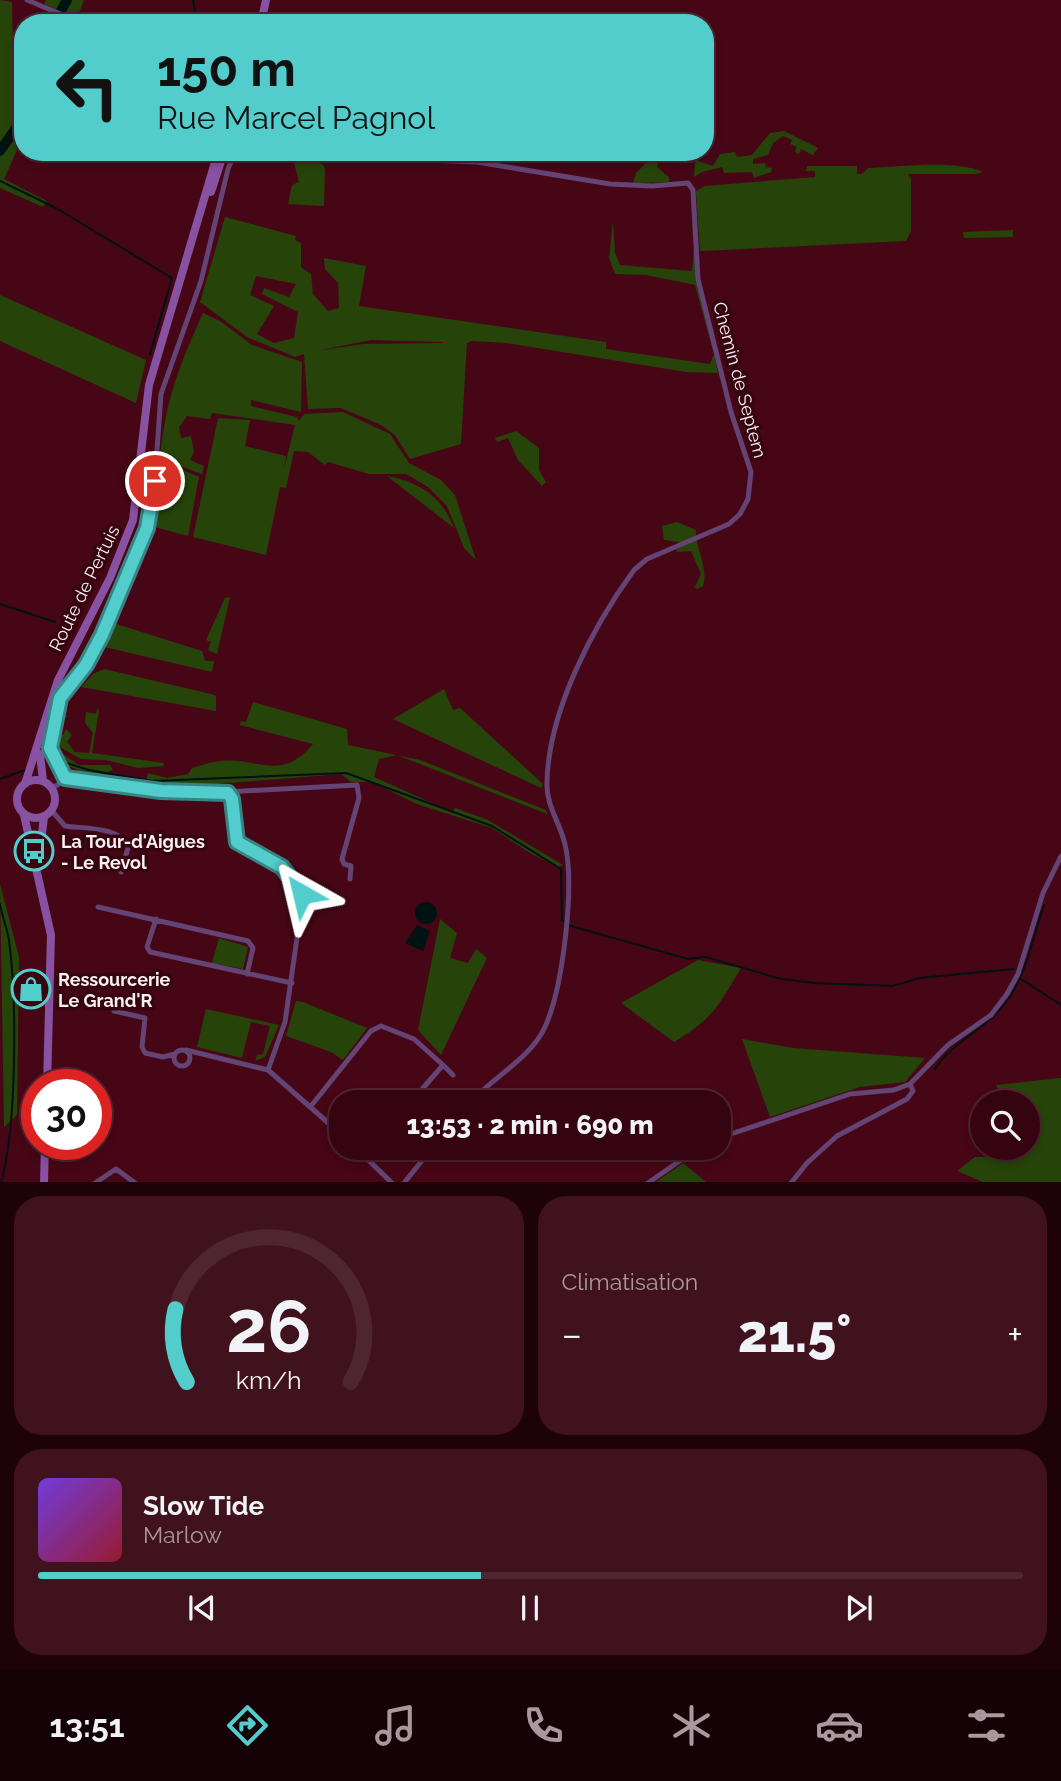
<!DOCTYPE html>
<html lang="fr">
<meta charset="utf-8">
<style>
:root{--surface:#350410;--page:#40121e;--text:#f1f3f6;--muted:#aa989f;--line:#4f2530;--accent:#53cdcb}
body{margin:0;font-family:Raleway,sans-serif;background:var(--page);color:var(--text);height:100vh;display:flex;flex-direction:column;font-size:26px;white-space:nowrap}
*{box-sizing:border-box;margin:0}
p{font-size:23px;color:var(--muted)}
.icon{flex:none;width:38px;height:38px;fill:none;stroke:currentColor;stroke-width:2;stroke-linecap:round;stroke-linejoin:round}
.map{position:relative;height:1182px;overflow:hidden}
.details{display:flex;flex-direction:column;gap:14px;padding:14px;background:#1d0209;flex:1}
.details>*{flex:none}
.guide{position:absolute;left:14px;top:14px;width:700px;height:147px;border-radius:28px;box-shadow:0 4px 10px #0003,0 0 0 2px var(--line);background:#53cdcb;color:#111;overflow:hidden}
.buttons{position:absolute;left:970px;top:1090px;display:grid;gap:14px}
.buttons a{display:grid;place-items:center;width:70px;height:70px;border-radius:50%;background:var(--surface);box-shadow:0 4px 10px #0003,0 0 0 2px var(--line);font-size:35px}
.speed{position:absolute;left:21px;top:1069px;display:flex;gap:14px;font-size:35px;font-weight:700;text-align:center}
.speed>*{display:grid;place-content:center;width:91px;height:91px;border-radius:50%;background:var(--surface);box-shadow:0 4px 10px #0003,0 0 0 2px var(--line);line-height:1}
.speed .limit{border:10px solid #d22;background:#fff;color:#111}
.pin{position:absolute;display:grid;place-items:center;width:60px;height:60px;color:#fff;margin:-30px;border:4px solid #fff;border-radius:50%;box-shadow:0 2px 7px #0007}
.me{position:absolute;width:77px;margin:-38px;rotate:323deg;stroke-linejoin:round;filter:drop-shadow(0 0 5px #0008)}
.turn{display:flex;align-items:center;gap:24px;height:147px;padding:0 28px;font-size:32px}
.turn .icon{width:91px;height:91px;stroke-width:2.5}
.turn b{display:block;font-size:49px;line-height:60px}
.big{font-size:52px;font-weight:800;line-height:1.1}
.details .tile{flex:1;display:flex;flex-direction:column;justify-content:center;gap:10px;min-width:0;padding:0 24px;border-radius:28px;background:var(--page)}
.details .dial{align-items:center;gap:0}
.dial svg{height:182px;overflow:visible;fill:none;stroke:var(--line);stroke-width:7;stroke-linecap:round;text-anchor:middle}
.dial text{fill:var(--text);stroke:none}
.song{display:flex;align-items:center;gap:21px}
.cover{width:84px;height:84px;border-radius:10px;background:linear-gradient(135deg,hsl(260 70% 55%),hsl(350 70% 35%))}
.played{height:7px;border-radius:4px;background:linear-gradient(90deg,var(--accent) 45%,var(--line) 45%)}
.keys{display:flex;justify-content:space-around;direction:ltr}
.heat{display:flex;justify-content:space-between;align-items:center;font-size:38px;direction:ltr}
.details .tiles{flex:1;display:grid;gap:14px;grid-template-columns:1fr 1fr}
.tile:last-child{grid-column:span 2}
.trip{position:absolute;left:329px;top:1090px;width:402px;height:70px;border-radius:28px;background:var(--surface);box-shadow:0 4px 10px #0003,0 0 0 2px var(--line);font-weight:800;line-height:70px;text-align:center}
.tabs{display:flex;height:112px;justify-content:space-around;align-items:center;background:#150206;color:var(--muted)}
.tabs .icon{width:49px;height:49px}
.tabs .active{color:var(--accent)}
.tabs b{font-size:32px;color:var(--text)}
.map>svg:first-child{display:block}
.green{fill:#26440a;fill-rule:evenodd}
.water{fill:#001212}
.lines{fill:none;stroke-linecap:round;stroke-linejoin:round}
.stream{stroke:#001212;stroke-width:2}
.river{stroke:#001212;stroke-width:10}
.street{stroke:#644375;stroke-width:5}
.secondary{stroke:#8852a3;stroke-width:8}
.route-casing{stroke:#368584;stroke-width:18}
.route{stroke:#53cdcb;stroke-width:12}
.labels{text-anchor:middle;dominant-baseline:central;stroke-width:7;stroke-linejoin:round;paint-order:stroke}
.street-label{font-size:18px;fill:#faf1f2;stroke:#360510}
.poi-label{font-size:18px;font-weight:bold;fill:#faf1f2;stroke:#360510;text-anchor:start}
</style>
<div class="map">
<svg width="1061" height="1183" viewBox="0 0 1061 1183">
<rect width="100%" height="100%" fill="#470616"/>
<path class="green" d="M0,0L12,2L13,51L23,35V137L4,179L47,201L43,207L0,188Z
M46,0H84L77,18L44,4Z
M784,131L818,148L813,155L801,149L799,154L795,152L797,147L790,144L792,140L783,136L773,143L768,155L753,159V164L766,163L765,167L772,168L771,172L754,178L752,172L724,173L722,167L702,172L694,177L695,160L713,166L720,154L735,152L737,157L752,155L770,133Z
M285,152L322,164L325,168L324,206L288,204L292,185L299,182L294,163Z
M646,152H659L657,167L669,177V182L633,183L636,173L647,162Z
M807,166H857V174H862L868,168C898,167 954,159 983,172L976,174H908L911,179V231L906,241L700,251L696,191L705,186L815,177V171H806Z
M690,189L696,259L718,373L686,372L507,343L471,341L467,343L461,444L410,459L395,435L381,425L341,408L308,409L304,354L295,357L247,337L200,302L225,217L296,236L295,240L301,243V267L311,274L313,294L328,311L339,308L338,283L325,269L324,258L366,266L359,306L606,342V349L710,364L714,354L695,285L646,275L615,274L609,258L613,221L615,253L620,265L692,271L694,248ZM256,276L296,284L289,297L264,288L262,294L298,312L294,338L274,343L257,334L274,306L250,295ZM371,340L443,342V343L363,344L316,351Z
M1013,230V237L964,238L963,232Z
M0,295L146,360L136,403L0,341Z
M203,313L220,321L252,345L302,362L301,412L251,400V406L297,417L299,421L304,414L343,412L390,434L409,463L441,480L455,495L476,560L464,548L447,506L428,487L406,474H369L328,462L325,465L308,452L294,451L286,488L280,487L266,555L193,537L218,418L250,420L245,446L286,456L284,469L295,425L212,413L210,419L187,416L179,427L181,438L191,436L194,452L190,460L204,466L202,474L160,459C165,401 179,366 203,313Z
M516,431L539,448V470L546,482L542,486L518,460L508,438L497,442L495,438Z
M166,463L199,477L188,536L155,527Z
M387,476C420,482 442,497 454,528Z
M677,522L696,530C695,549 709,568 703,586L697,589L695,587L701,574L691,551L677,552L676,550L682,546L679,542L664,540L662,526Z
M230,597L217,654L208,650L211,642L206,640L225,598Z
M113,623L202,651L205,661H214L212,672L104,647L95,664L84,673Z
M104,669L211,694L216,696V711L81,687L93,674Z
M444,689L453,710L460,708L543,784L541,788L393,719Z
M253,702L347,729L348,745L420,760L546,810L547,814L397,755L379,759L374,777L452,812L455,808L488,820L563,865L558,867L530,853L492,828L417,804L372,782H351L341,774L216,784L146,783L148,773L167,778L188,774L192,768C200,766 207,763 214,762C254,754 279,785 313,744L240,725L241,721L246,722Z
M97,709L99,710L92,753L164,763L163,766L138,768L106,760L81,759L56,745L61,714L68,716L63,720L58,733L63,735L66,729L72,735L67,742L75,752L89,753L93,733L85,723L86,712L96,714Z
M57,750L79,765H110L113,770C92,779 77,771 59,760Z
M0,884L19,957L17,1115L4,1127Z
M440,919L457,933L450,958L468,963L476,949L487,958L441,1055L418,1030Z
M219,938L248,947L243,969L212,963Z
M698,960L741,968C718,1006 714,1018 674,1042L621,1003Z
M296,1001L303,1002L367,1028L343,1060L331,1052L286,1036Z
M206,1009L279,1025L265,1057L255,1061L257,1055L263,1054L270,1026L251,1022L242,1058L197,1047Z
M742,1039L793,1048L925,1058L905,1082L860,1087L770,1117Z
M1061,1078V1182H983L957,1171L975,1157H989L1004,1148H1027V1102H1006L996,1085Z
M683,1163L706,1182H656Z"/>
<path class="water" d="M415 913a11 11 0 1 1 22 0a11 11 0 1 1-22 0Z
M417,925L430,931L423,951L405,943Z"/>
<g class="lines">
<path class="stream" d="M193,0L197,23
M0,181L56,208L172,278L150,354
M0,604L55,622
M57,760L89,770L152,781L346,773L492,826L561,869L562,920L571,926L688,959L706,957L781,979L814,983L893,986L919,978L1014,969
M0,779L25,770
M0,904C2,916 7,928 9,940C17,999 17,1127 1,1183
M1021,979L1061,1005
M935,1069C952,1042 983,1031 1003,1006C1027,977 1032,939 1044,905"/>
<path class="river" d="M54,23L67,0
M0,151L23,118"/>
<path class="street" d="M27,0L82,23
M304,152L326,156L477,162L610,184L652,186L688,183L693,190L698,279L731,412L751,472L748,499L740,514L729,524L647,559L634,570C593,626 548,712 547,783C546,805 560,823 565,844C575,886 563,987 545,1027C531,1058 493,1077 471,1102
M65,778L55,763L50,748L58,706L66,688L84,668L97,645L147,529L154,492L161,394L201,281L228,169L235,152
M52,788L71,777L161,791L225,792L231,796L237,842C259,864 292,861 303,896L285,1022L268,1070
M225,792L357,785L359,798L342,859L344,864L351,866L350,879
M52,811L65,826C85,829 121,826 128,848L121,872
M98,907L248,941L253,948L247,974
M156,919L147,947L150,952L292,983
M114,1011L145,1018L142,1047L145,1053L163,1057L175,1054
M174 1058a8 8 0 1 1 16 0a8 8 0 1 1-16 0Z
M186,1050L268,1070L341,1134
M443,1065L453,1075
M311,1106L371,1031L381,1026L414,1039L443,1065L411,1102
M719,1138L850,1094L894,1090L910,1084L948,1045L991,1015L1007,994L1018,974L1043,893L1061,856
M356,1148L392,1183
M365,1156L372,1148
M95,1183L116,1169L135,1183
M404,1183L432,1148
M648,1183L698,1148
M791,1183L807,1163L837,1136L907,1099L913,1091L910,1084"/>
<path class="secondary" d="M261,23L266,0
M211,192L224,152
M40,754L43,781
M17 799a19 19 0 1 1 38 0a19 19 0 1 1-38 0Z
M25,784L58,680L110,578L133,520L149,385L218,152
M24,815L51,935L47,1085
M39,859L44,817
M44,1183L45,1144"/>
</g>
<g class="lines">
<defs>
<path id="route" d="M155,481L147,528L102,635L86,665L60,698L50,748L65,778L161,791L228,793L232,799L237,842L282,867L302,894"/>
</defs>
<use href="#route" class="route-casing"/>
<use href="#route" class="route"/>
</g>
<defs>
<symbol id="bus-ring" viewBox="-11 -11 22 22"><circle r="9.5" fill="#360510" stroke="#53cdcb" stroke-width="1.5"/><path d="M-5-6H5V4H4V6H2V4H-2V6H-4V4H-5ZM-3.5-4V0h7V-4ZM-3.5 1.2v1.5H-2V1.2ZM2 1.2v1.5H3.5V1.2Z" fill="#53cdcb"/></symbol>
<symbol id="shop-ring" viewBox="-11 -11 22 22"><circle r="9.5" fill="#360510" stroke="#53cdcb" stroke-width="1.5"/><path d="M-5-2.5h2.3a2.7 3.5 0 0 1 5.4 0H5L5.5 6h-11ZM-1.5-2.5h3a1.5 2.3 0 0 0-3 0Z" fill="#53cdcb"/></symbol>
</defs>
<g fill-rule="evenodd">
<use href="#bus-ring" x="12" y="829" width="44" height="44"/>
<use href="#shop-ring" x="9" y="967" width="44" height="44"/>
</g>
<g class="labels">
<g class="street-label">
<text transform="translate(740 380) rotate(75)">Chemin de Septem</text>
<text transform="translate(84 588) rotate(-64)">Route de Pertuis</text>
</g>
<g class="poi-label">
<text x="61" y="841">La Tour-d'Aigues<tspan x="61" dy="21">- Le Revol</tspan></text>
<text x="58" y="979">Ressourcerie<tspan x="58" dy="21">Le Grand'R</tspan></text>
</g>
</g>
</svg>
<div class="buttons">
<a><svg class="icon" aria-label="search" viewBox="0 0 24 24"><circle cx="10" cy="10" r="6"/><path d="M15 15l6 6"/></svg></a>
</div>
<div class="speed"><div class="limit">30</div></div>
<div class="pin" style="left:155px;top:481px;background:#d93025"><svg class="icon" aria-label="arrive" viewBox="0 0 24 24"><path d="M6 21V4h12l-3 4 3 4H6"/></svg></div>
<svg class="me" style="left:302px;top:894px" viewBox="-20 -20 40 40"><path d="M0-17L14 15 0 8-14 15z" fill="#53cdcb" stroke="#fff" stroke-width="4"/></svg>
<div class="trip">13:53 · 2 min · 690 m</div>
<div class="guide">
<div class="turn"><svg class="icon" aria-label="left" viewBox="0 0 24 24"><path d="M17 20v-9H6M10 6l-5 5 5 5"/></svg><div><b>150 m</b>Rue Marcel Pagnol</div></div>
</div>
</div>
<section class="details">
<div class="tiles">
<div class="tile dial"><svg viewBox="0 0 100 80">
<path d="M14 69A42 42 0 1 1 86 69"/>
<path d="M14 69A42 42 0 0 1 9 37" stroke="#53cdcb"/>
<text x="50" y="56" font-size="32" font-weight="700">26</text>
<text x="50" y="72" font-size="11">km/h</text>
</svg></div>
<div class="tile"><p>Climatisation</p>
<div class="heat"><a>−</a><b class="big">21.5°</b><a>+</a></div>
</div>
<div class="tile">
<div class="song"><i class="cover"></i><div><b>Slow Tide</b><p>Marlow</p></div></div>
<div class="played"></div>
<div class="keys"><svg class="icon" aria-label="previous" viewBox="0 0 24 24"><path d="M18 5L8 12l10 7zM5 5v14"/></svg><svg class="icon" aria-label="pause" viewBox="0 0 24 24"><path d="M8 5v14M16 5v14"/></svg><svg class="icon" aria-label="next" viewBox="0 0 24 24"><path d="M6 5l10 7-10 7zM19 5v14"/></svg></div>
</div>
</div>
</section>
<nav class="tabs">
<b>13:51</b>
<svg class="icon active" aria-label="directions" viewBox="0 0 24 24"><path d="M12 3l9 9-9 9-9-9zM9 14v-3h6M13 9l2 2-2 2"/></svg>
<svg class="icon" aria-label="music" viewBox="0 0 24 24"><path d="M9 18V5l10-2v13"/><circle cx="6" cy="18" r="3"/><circle cx="16" cy="16" r="3"/></svg>
<svg class="icon" aria-label="phone" viewBox="0 0 24 24"><path d="M5 4h4l2 5-3 2q2 4 5 5l2-3 5 2v4C11 20 4 13 5 4z"/></svg>
<svg class="icon" aria-label="climate" viewBox="0 0 24 24"><path d="M12 3v18M4 7l16 10M4 17L20 7"/></svg>
<svg class="icon" aria-label="car" viewBox="0 0 24 24"><path d="M5 17H2v-5l4-1 3-4h7l3 4 3 1v5h-3M9 17h6M6 11h13"/><circle cx="7" cy="17" r="2"/><circle cx="17" cy="17" r="2"/></svg>
<svg class="icon" aria-label="filters" viewBox="0 0 24 24"><path d="M4 7h16M4 17h16"/><circle cx="9" cy="7" r="2"/><circle cx="15" cy="17" r="2"/></svg>
</nav>
